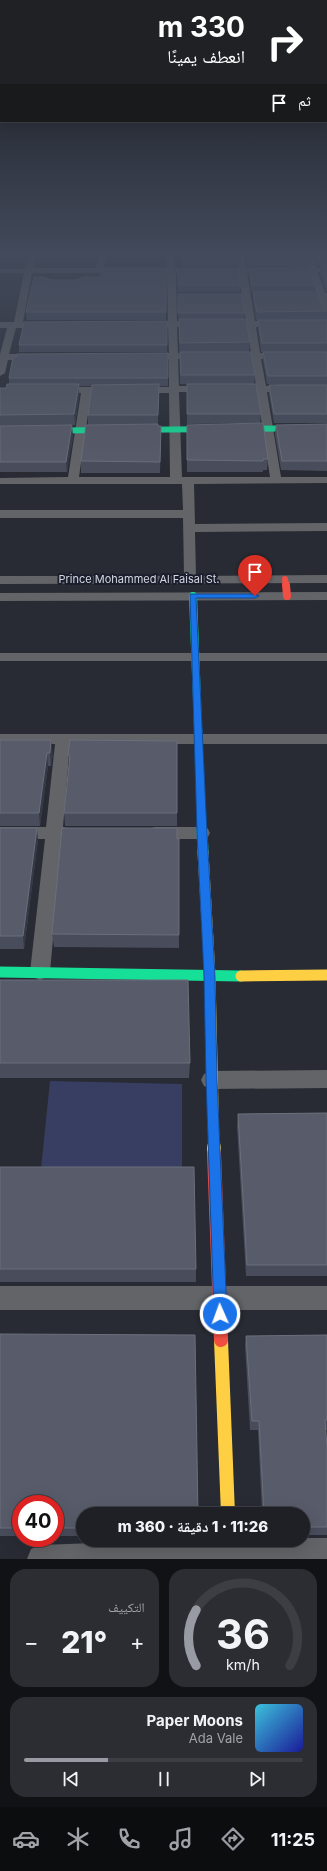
<!DOCTYPE html>
<html lang="ar">
<meta charset="utf-8">
<style>
:root{--surface:#1e2026;--page:#2b2d32;--text:#f1f3f6;--muted:#a1a3a7;--line:#3c3e43;--accent:#989ba4}
body{margin:0;font-family:Inter,"Noto Naskh Arabic",sans-serif;background:var(--page);color:var(--text);direction:rtl;height:100vh;display:flex;flex-direction:column;font-size:15px;white-space:nowrap}
*{box-sizing:border-box;margin:0}
p{font-size:13px;color:var(--muted)}
.icon{flex:none;width:22px;height:22px;fill:none;stroke:currentColor;stroke-width:2;stroke-linecap:round;stroke-linejoin:round}
.map{position:relative;height:1559px;overflow:hidden;direction:ltr}
.details{display:flex;flex-direction:column;gap:10px;padding:10px;background:#101215;flex:1}
.details>*{flex:none}
.banner{position:absolute;left:0px;top:0px;width:327px;height:122px;box-shadow:0 4px 16px #0002,0 0 0 1px var(--line);direction:rtl;background:#202124;color:#fff;overflow:hidden}
.speed{position:absolute;left:12px;top:1495px;display:flex;gap:8px;font-size:20px;font-weight:700;text-align:center}
.speed>*{display:grid;place-content:center;width:52px;height:52px;border-radius:50%;background:var(--surface);box-shadow:0 4px 16px #0002,0 0 0 1px var(--line);line-height:1}
.speed .limit{border:6px solid #d22;background:#fff;color:#111}
.pin{position:absolute;display:grid;place-items:center;width:34px;height:34px;color:#fff;margin:-41px -17px;border-radius:50% 50% 50% 0;rotate:-45deg;box-shadow:0 0 4px #0007}
.pin .icon{rotate:45deg}
.me{position:absolute;width:44px;margin:-22px;rotate:358deg;stroke-linejoin:round;filter:drop-shadow(0 0 3px #0008)}
.turn{display:flex;align-items:center;gap:14px;height:84px;padding:0 16px;font-size:18px}
.turn .icon{width:52px;height:52px;stroke-width:2.5}
.turn b{display:block;font-size:28px;line-height:34px}
.then{display:flex;align-items:center;height:38px;padding:0 16px;background:#0003;gap:8px;font-size:15px}
.big{font-size:30px;font-weight:800;line-height:1.1}
.details .tile{flex:1;display:flex;flex-direction:column;justify-content:center;gap:6px;min-width:0;padding:0 14px;border-radius:16px;background:var(--page)}
.details .dial{align-items:center;gap:0}
.dial svg{height:104px;overflow:visible;fill:none;stroke:var(--line);stroke-width:7;stroke-linecap:round;text-anchor:middle}
.dial text{fill:var(--text);stroke:none}
.song{display:flex;align-items:center;gap:12px}
.cover{width:48px;height:48px;border-radius:6px;background:linear-gradient(135deg,hsl(190 70% 55%),hsl(240 70% 35%))}
.played{height:4px;border-radius:2px;background:linear-gradient(90deg,var(--accent) 30%,var(--line) 30%)}
.keys{display:flex;justify-content:space-around;direction:ltr}
.heat{display:flex;justify-content:space-between;align-items:center;font-size:22px;direction:ltr}
.details .tiles{flex:1;display:grid;gap:10px;grid-template-columns:1fr 1fr}
.tile:last-child{grid-column:span 2}
.trip{position:absolute;left:76px;top:1507px;width:234px;height:40px;border-radius:20px;background:var(--surface);box-shadow:0 4px 16px #0002,0 0 0 1px var(--line);font-weight:800;line-height:40px;text-align:center;direction:rtl}
.menu{display:flex;height:64px;justify-content:space-around;align-items:center;background:#0c0d0f;color:var(--muted)}
.menu .icon{width:28px;height:28px}
.menu .on{color:var(--accent)}
.menu b{font-size:18px;color:var(--text)}
.map>svg:first-child{display:block}
.green{fill:#373e61}
.lines{fill:none;stroke-linecap:round;stroke-linejoin:round}
.street{fill:#636468;fill-rule:evenodd}
.fast-far2{stroke:#16e098;stroke-width:6}
.fast-far1{stroke:#16e098;stroke-width:8}
.fast{stroke:#16e098;stroke-width:11}
.slow-far1{stroke:#ffcf43;stroke-width:11}
.slow{stroke:#ffcf43;stroke-width:14}
.jam-far2{stroke:#f24e42;stroke-width:6}
.jam-far1{stroke:#f24e42;stroke-width:8}
.jam{stroke:#f24e42;stroke-width:14}
.wall{fill:#484c5b}
.shaded-wall{fill:#353945}
.building{fill:#585b69;stroke:#6b6f7c}
.route{fill:#1a73e8;stroke:#114b97}
.labels{text-anchor:middle;dominant-baseline:central;stroke-width:4;stroke-linejoin:round;paint-order:stroke}
.street-label{font-size:11px;fill:#d4d7e1;stroke:#1b1f2d}
</style>
<div class="map">
<svg width="327" height="1559" viewBox="0 0 327 1559">
<rect width="100%" height="100%" fill="#282b33"/>
<path class="green" d="M50,1081L182,1084V1173L41,1169Z"/>
<g class="lines">
<path class="street" d="M30,251H38L33,268H96L99,251H107L104,268H167V251H175V268H238L235,251H243L246,268H309L304,251H312L317,268H327V272H318L325,293H327V318L323,315L318,299H297L293,296L297,293H316L310,272L247,273L255,321H280L284,324L280,327H256L260,353H327V359H261L266,386H327V392H267L281,477H327V483L194,484L195,524L327,523V531L195,532L196,576L327,575V583L0,584V576H184L183,518H0V510H183L182,484H0V478L68,477L81,393L55,392L53,390L55,388L58,387H112L117,390L112,393H91L79,477H170L169,393H138L133,390L138,387H169V359H147L142,356L147,353H169L168,327H146L142,324L146,321H168L167,273H32L23,322H44L48,325L44,328H16L9,354H37L42,357L37,360H8L5,373L0,376V354L7,328H0V322H14L24,273H0V269H25ZM176,273H238L246,321H226L222,324L226,327H247L251,353H231L226,356L231,359H252L256,386H236L231,389L236,392H257L270,477H182L179,392H208L213,389L208,386H179L178,359H201L206,356L201,353H178L177,327H200L204,324L200,321H177Z
M327,592V600L0,601V593Z
M0,653H327V661H0Z
M0,734H327V744H70L63,827L70,829L72,833L70,837L62,839L50,972L47,977L40,980L33,977L30,972L45,839H0V827H46L55,744H0Z
M155,827H202L208,829L210,833L208,837L202,839H155L149,837L147,833L149,829Z
M327,1070V1088L211,1089L204,1086L201,1080L204,1074L211,1071Z
M0,1286H327V1310H0Z
M303,1538H327V1559H27L31,1549L41,1545L174,1540H303Z"/>
<path class="fast-far2" d="M0,431L327,428"/>
<path class="fast-far1" d="M193,596L202,831"/>
<path class="fast" d="M202,830L203,852
M0,972L241,976"/>
<path class="slow-far1" d="M203,852L210,976L214,1148
M241,976L327,975"/>
<path class="slow" d="M214,1147V1153
M221,1340L228,1514"/>
<path class="jam-far2" d="M285,579L286,586"/>
<path class="jam-far1" d="M286,585L287,596"/>
<path class="jam" d="M214,1153L221,1340"/>
</g>
<path class="wall" d="M182,251L236,260V266H182Z
M245,251H305L308,260L307,266H247Z
M314,251H327V292H326L320,274L321,267L318,266Z
M166,268V320H27L26,312L51,280H76L101,277Z
M249,268L315,285L314,292H251L249,274Z
M178,269L240,285V292H178Z
M253,292L322,307L327,311V320H279H327V352H261L258,328V320H256L253,300Z
M178,294L245,313L244,319L250,342L249,352L255,375L254,384L261,414L260,423L187,424V384H180Z
M19,345H167V352H19Z
M263,352H327V423H274L269,394V385H280L267,384L263,360Z
M168,353V386H159L158,424L88,425V415L92,386H79V394L75,425L0,426V388H6L9,384V378Z
M327,424V471L281,470L275,434L276,425Z
M187,425L268,459L267,470H263V472H187Z
M0,426L73,436L67,472H0Z
M158,426L161,437L160,473H81V461Z
M0,740L53,753L51,766H48L40,826H0Z
M177,741V826H65L64,813L69,764L68,755Z
M0,828L38,840L24,949H0Z
M177,839H179V948L54,947L52,934Z
M0,980L190,1063L189,1078H0Z
M327,1113V1276H246L237,1126L238,1114Z
M0,1167L196,1269V1282H0Z
M0,1334L83,1514V1536H55V1504H21V1536H0Z
M327,1335V1430H325L327,1447V1535H303V1514H262L258,1430H250L245,1346L246,1336Z"/>
<path class="shaded-wall" d="M79,384V394L75,425L74,414Z
M72,425L73,436L67,472L66,462Z
M51,740L53,753L51,766L50,753Z
M47,753L48,766L40,826L39,813Z
M37,828L38,840L24,949L23,936Z"/>
<path class="building" d="M182,251H235L236,260H182Z
M246,251H305L308,260H248Z
M316,251H327V260L319,259Z
M327,265V284L321,266Z
M309,267L315,285H252L249,268Z
M102,268H166V312H26L34,277H44L51,280H76L84,277H101Z
M182,268H237L240,285H178V269H183Z
M253,292H318L322,307L327,311L257,312Z
M178,294H241L245,313H178Z
M179,319H246L250,342L180,343Z
M258,320H327V343H262Z
M167,321V345H19L24,322Z
M180,352H251L255,375H181Z
M263,352H327V376H268Z
M168,353V378H9L13,357H16L17,354Z
M7,384H79L74,414L0,415V388H6Z
M159,384L158,415H88L92,385Z
M187,384H256L261,414H187Z
M269,385H327V414H274Z
M263,423L268,459H263V461L187,460V425Z
M158,424V426H161L160,462L81,461L86,425Z
M327,424V461H282L276,425Z
M72,425L66,462H0V426Z
M0,740H51L50,753H47L39,813H0Z
M70,740L177,741V813H64L70,756L68,755Z
M0,828H37L23,936H0Z
M62,828H177V839H179V935L52,934Z
M0,980H188L190,1063H0Z
M327,1113V1265H247L238,1114Z
M0,1167H194L196,1269H0Z
M0,1334L195,1335L198,1514H83V1528H55V1504H21V1528H0Z
M327,1335V1420H325L327,1447V1527H303V1514H264L259,1421H252L246,1336Z"/>
<linearGradient id="sky" x2="0" y2="1"><stop stop-color="#16181c"/><stop offset="0.54" stop-color="#424a5b"/><stop offset="1" stop-color="#424a5b" stop-opacity="0"/></linearGradient>
<rect width="327" height="469" fill="url(#sky)"/>
<path class="route" d="M190,594H255L259,596L255,598H196L207,833L215,976L217,1080L227,1314L225,1318L220,1320L216,1318L214,1314L206,1080L204,976L197,833Z"/>
<g class="labels">
<g class="street-label">
<text x="139" y="579">Prince Mohammed Al Faisal St.</text>
</g>
</g>
</svg>
<div class="speed"><div class="limit">40</div></div>
<div class="pin" style="left:255px;top:596px;background:#d93025"><svg class="icon" aria-label="arrive" viewBox="0 0 24 24"><path d="M6 21V4h12l-3 4 3 4H6"/></svg></div>
<svg class="me" style="left:220px;top:1314px" viewBox="-20 -20 40 40"><circle r="17" fill="#1a73e8" stroke="#fff" stroke-width="3"/><path d="M0-11L8 9 0 5-8 9z" fill="#fff"/></svg>
<div class="trip">11:26 · 1 دقيقة · 360 m</div>
<div class="banner">
<div class="turn"><svg class="icon" aria-label="right" viewBox="0 0 24 24"><path d="M7 20v-9h11M14 6l5 5-5 5"/></svg><div><b>330 m</b>انعطف يمينًا</div></div>
<div class="then">ثم<svg class="icon" aria-label="arrive" viewBox="0 0 24 24"><path d="M6 21V4h12l-3 4 3 4H6"/></svg></div>
</div>
</div>
<section class="details">
<div class="tiles">
<div class="tile dial"><svg viewBox="0 0 100 80">
<path d="M14 69A42 42 0 1 1 86 69"/>
<path d="M14 69A42 42 0 0 1 14 26" stroke="#989ba4"/>
<text x="50" y="56" font-size="32" font-weight="700">36</text>
<text x="50" y="72" font-size="11">km/h</text>
</svg></div>
<div class="tile"><p>التكييف</p>
<div class="heat"><a>−</a><b class="big">21°</b><a>+</a></div>
</div>
<div class="tile">
<div class="song"><i class="cover"></i><div><b>Paper Moons</b><p>Ada Vale</p></div></div>
<div class="played"></div>
<div class="keys"><svg class="icon" aria-label="previous" viewBox="0 0 24 24"><path d="M18 5L8 12l10 7zM5 5v14"/></svg><svg class="icon" aria-label="pause" viewBox="0 0 24 24"><path d="M8 5v14M16 5v14"/></svg><svg class="icon" aria-label="next" viewBox="0 0 24 24"><path d="M6 5l10 7-10 7zM19 5v14"/></svg></div>
</div>
</div>
</section>
<nav class="menu">
<b>11:25</b>
<svg class="icon on" aria-label="directions" viewBox="0 0 24 24"><path d="M12 3l9 9-9 9-9-9zM9 14v-3h6M13 9l2 2-2 2"/></svg>
<svg class="icon" aria-label="music" viewBox="0 0 24 24"><path d="M9 18V5l10-2v13"/><circle cx="6" cy="18" r="3"/><circle cx="16" cy="16" r="3"/></svg>
<svg class="icon" aria-label="phone" viewBox="0 0 24 24"><path d="M5 4h4l2 5-3 2q2 4 5 5l2-3 5 2v4C11 20 4 13 5 4z"/></svg>
<svg class="icon" aria-label="climate" viewBox="0 0 24 24"><path d="M12 3v18M4 7l16 10M4 17L20 7"/></svg>
<svg class="icon" aria-label="car" viewBox="0 0 24 24"><path d="M5 17H2v-5l4-1 3-4h7l3 4 3 1v5h-3M9 17h6M6 11h13"/><circle cx="7" cy="17" r="2"/><circle cx="17" cy="17" r="2"/></svg>
</nav>
